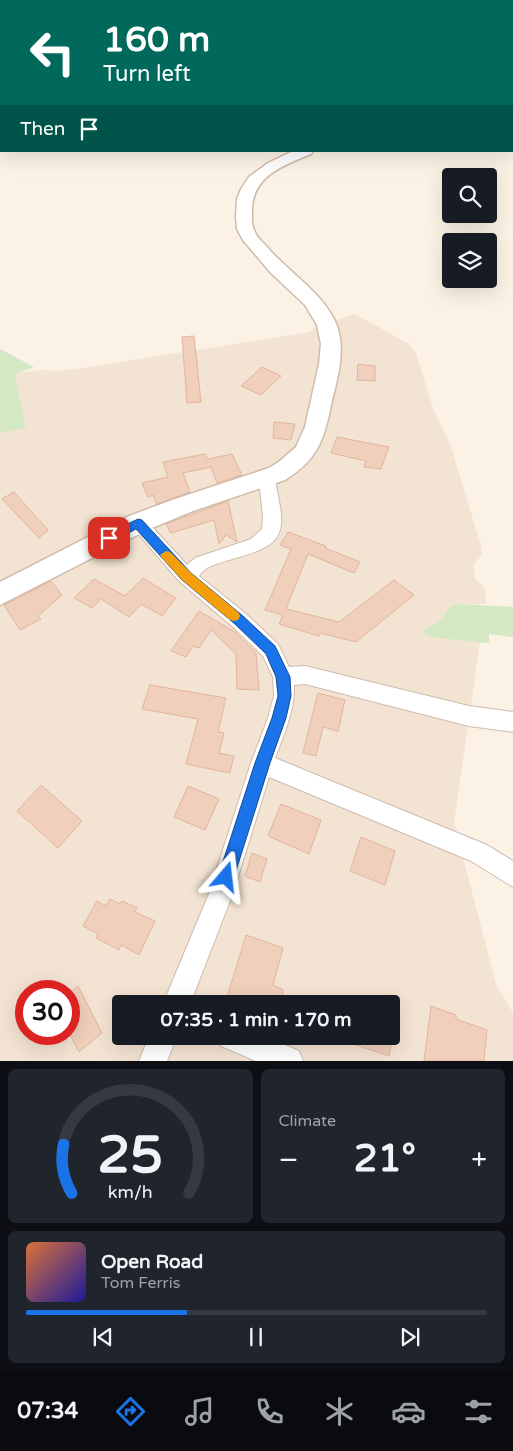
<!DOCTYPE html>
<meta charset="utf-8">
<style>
:root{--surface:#171b24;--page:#20242c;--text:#f1f3f6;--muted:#9ea1a6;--line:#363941;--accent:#1a73e8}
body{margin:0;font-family:"Varela Round",sans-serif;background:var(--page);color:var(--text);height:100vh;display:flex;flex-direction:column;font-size:19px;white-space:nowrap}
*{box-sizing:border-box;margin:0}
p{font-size:16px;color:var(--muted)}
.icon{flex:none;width:28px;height:28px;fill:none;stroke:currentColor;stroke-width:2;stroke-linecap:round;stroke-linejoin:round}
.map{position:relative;height:1061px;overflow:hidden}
.sheet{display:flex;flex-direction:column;gap:8px;padding:8px;background:#0d0f14;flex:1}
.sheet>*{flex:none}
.hud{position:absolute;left:0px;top:0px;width:514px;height:152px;box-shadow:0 5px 20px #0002;background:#00695c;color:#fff;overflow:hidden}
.fabs{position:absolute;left:442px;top:168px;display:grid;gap:10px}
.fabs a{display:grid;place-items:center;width:55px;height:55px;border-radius:5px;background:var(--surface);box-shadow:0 5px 20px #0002;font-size:25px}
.speed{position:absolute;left:15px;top:980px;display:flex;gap:10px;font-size:25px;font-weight:700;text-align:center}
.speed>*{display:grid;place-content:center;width:65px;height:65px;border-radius:50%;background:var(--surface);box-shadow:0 5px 20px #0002;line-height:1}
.speed .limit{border:8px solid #d22;background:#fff;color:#111}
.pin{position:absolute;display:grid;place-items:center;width:42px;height:42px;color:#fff;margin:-21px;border-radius:10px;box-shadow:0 2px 8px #0006}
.me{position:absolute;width:55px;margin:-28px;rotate:17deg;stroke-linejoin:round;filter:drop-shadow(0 0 4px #0008)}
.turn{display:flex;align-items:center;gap:18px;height:105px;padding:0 20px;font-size:22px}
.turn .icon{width:65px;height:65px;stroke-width:2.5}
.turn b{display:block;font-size:35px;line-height:42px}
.then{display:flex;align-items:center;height:48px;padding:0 20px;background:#0003;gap:10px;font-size:19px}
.big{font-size:38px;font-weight:700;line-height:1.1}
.sheet .widget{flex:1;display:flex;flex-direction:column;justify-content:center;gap:8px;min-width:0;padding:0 18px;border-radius:8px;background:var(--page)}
.sheet .dial{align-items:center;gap:0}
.dial svg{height:130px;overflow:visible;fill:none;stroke:var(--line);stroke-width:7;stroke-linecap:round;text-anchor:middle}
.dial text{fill:var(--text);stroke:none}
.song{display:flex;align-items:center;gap:15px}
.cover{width:60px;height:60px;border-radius:8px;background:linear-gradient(135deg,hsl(20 70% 55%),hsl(240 70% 35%))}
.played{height:5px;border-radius:2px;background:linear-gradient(90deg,var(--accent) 35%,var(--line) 35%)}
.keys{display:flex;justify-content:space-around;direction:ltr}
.heat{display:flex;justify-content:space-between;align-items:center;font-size:28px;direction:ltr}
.sheet .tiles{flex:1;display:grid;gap:8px;grid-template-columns:1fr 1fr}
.widget:last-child{grid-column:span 2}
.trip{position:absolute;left:112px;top:995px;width:288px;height:50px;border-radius:5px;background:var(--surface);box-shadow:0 5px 20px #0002;font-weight:700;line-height:50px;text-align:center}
.tab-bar{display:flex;height:80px;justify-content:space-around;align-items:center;background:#090b0e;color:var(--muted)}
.tab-bar .icon{width:35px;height:35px}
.tab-bar .selected{color:var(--accent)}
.tab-bar b{font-size:22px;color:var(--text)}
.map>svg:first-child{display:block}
.residential{fill:#f3e3d2;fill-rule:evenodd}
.green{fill:#d3e8c3}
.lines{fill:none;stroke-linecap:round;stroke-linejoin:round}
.stream{stroke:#a0cfd6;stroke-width:2}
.building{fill:#f0cfbc;stroke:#e2b59d}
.lane-casing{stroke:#cebbae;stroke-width:2}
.street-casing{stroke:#cebbae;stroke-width:2}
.secondary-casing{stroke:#d1bbab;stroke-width:3}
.path{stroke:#d5b2a0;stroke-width:1;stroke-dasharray:0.5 2;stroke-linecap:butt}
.lane{fill:#fff;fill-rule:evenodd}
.street{fill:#fff;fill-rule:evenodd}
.secondary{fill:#fff;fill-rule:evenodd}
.route{fill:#1a73e8;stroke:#114b97}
.slow{fill:#f59e0b}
</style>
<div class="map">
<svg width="513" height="1061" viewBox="0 0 513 1061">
<rect width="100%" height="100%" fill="#fbf1e4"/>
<path class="residential" d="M355,314L409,344L416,353L433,408L451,447L481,546L482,555L473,565L475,579L485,588L486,604H459L449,607L442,620L435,626L423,629L435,638L480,642L454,823L496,984L513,1013V1061H0V433L26,428L15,373L44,370L59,371L78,369L310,332L315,327ZM26,991H69V1034H26ZM121,1004H391V1036H121Z"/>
<path class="green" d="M264,0H513V2L259,1Z
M0,349L34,367L15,374L26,428L0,433Z
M459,604L513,607V637L489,634V643L435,638L423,633V629C438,625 442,620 449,607Z"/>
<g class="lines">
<path class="stream" d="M281,1L286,0"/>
</g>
<path class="building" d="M194,336L201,402L187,403L182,337Z
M358,364L375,366V381L357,380Z
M262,367L281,376L261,395L241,386Z
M274,422L295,424L291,440L273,438Z
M337,437L389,447L381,469L364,467L366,461L331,453Z
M205,454L208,459L232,454L242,475L217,483L211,467L183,473L190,492L157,504L153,495L148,497L142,483L168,477L163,462Z
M14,492L48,530L39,538L2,499Z
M228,501L237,542L226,535L219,544L214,520L171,533L166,524Z
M288,532L326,546L325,548L360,562L354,573L308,554L286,609L339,622L394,580L414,595L356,642L320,633L319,636L279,624L283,615L265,610L291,549L280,545Z
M143,578L176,598L162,616L141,604L129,617L101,599L92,608L74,598L94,579L125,596Z
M51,581L62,595L38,616L41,619L20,630L4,605Z
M199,611L235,632L256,653L259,690L237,689L236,654L211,630L199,648L193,646L186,657L171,651Z
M150,685L226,698L218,732L224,733L219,753L234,756L230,773L186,764L198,719L142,709Z
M318,693L345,700L338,731L323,727L316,756L303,753Z
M41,785L82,821L58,848L17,811Z
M188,786L219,799L205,830L174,817Z
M281,804L321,820L309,854L268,836Z
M361,837L395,851L385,885L350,871Z
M252,853L267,859L260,882L245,876Z
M110,899L120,904L122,901L137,908L135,912L155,921L139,955L121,945L119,950L96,938L98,934L83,926L97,901L106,906Z
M246,935L283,948L273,985L283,990L280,1004H225Z
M78,986L102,1033L79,1052L69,1032V993Z
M431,1006L456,1015V1019L487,1030L484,1061H424Z
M338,1036H392L389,1056L338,1039Z"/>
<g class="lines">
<defs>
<path id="lane" d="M0,21H1V23H0Z"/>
<path id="street" d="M267,473L273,475L275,479C277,495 285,518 279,533C272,554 225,558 207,568C204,570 201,573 199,576L246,614L278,644L289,667L305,666L469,706L513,712V732L469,726L305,684L294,685C295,710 284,734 275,758L487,845L513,861V887L471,861L269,777L232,896L190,1004H163L208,896L251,763L268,718L274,696L273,677L263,656L232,626L179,581L129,523L132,518L138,517L144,518L187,565L195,558L251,539L262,529L263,517L259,479L261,475Z
M149,1036H177L167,1061H139Z
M217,1036H264L299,1051L303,1061H256L221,1046Z"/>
<path id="secondary" d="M512,72H513V80H512Z
M293,151H313L311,154C284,165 252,176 252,210C252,217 251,226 255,232C257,238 263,242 267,247C288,272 326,295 337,326C346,352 337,380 331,405C324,441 317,460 285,480L193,511L147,530L0,605V582L129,516L175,499L269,468L280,461L296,447L305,427L319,364L321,344L317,325L305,305L271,273L243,240L237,229L236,217L237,199L241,189L249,177L268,163Z"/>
</defs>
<use href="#lane" class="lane-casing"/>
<use href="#street" class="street-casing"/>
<use href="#secondary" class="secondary-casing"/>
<path class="path" d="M125,1L140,0"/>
<use href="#lane" class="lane"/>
<use href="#street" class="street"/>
<use href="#secondary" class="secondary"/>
</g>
<path class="route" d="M138,519L142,520L191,573L243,616L275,646L290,677L291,696L286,718L270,763L234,877L232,883L226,885L221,883L218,877L255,763L272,718L278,696L276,677L266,654L235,624L182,580L136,529L113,541H105L103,538L105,535Z"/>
<path class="slow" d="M166,551L170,552L191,573L238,612L240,616L238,620L234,621L230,620L182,580L162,558L160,555Z"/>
</svg>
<div class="fabs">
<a><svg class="icon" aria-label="search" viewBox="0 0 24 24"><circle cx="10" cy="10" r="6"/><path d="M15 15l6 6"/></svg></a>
<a><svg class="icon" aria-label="layers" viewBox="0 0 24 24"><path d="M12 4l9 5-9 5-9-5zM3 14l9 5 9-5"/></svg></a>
</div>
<div class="speed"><div class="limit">30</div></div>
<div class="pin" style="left:109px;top:538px;background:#d93025"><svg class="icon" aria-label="arrive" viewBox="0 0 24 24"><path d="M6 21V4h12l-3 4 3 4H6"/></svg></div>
<svg class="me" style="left:226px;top:877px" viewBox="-20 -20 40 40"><path d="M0-17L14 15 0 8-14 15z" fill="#1a73e8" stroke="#fff" stroke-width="4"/></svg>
<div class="trip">07:35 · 1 min · 170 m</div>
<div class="hud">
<div class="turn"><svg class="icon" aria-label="left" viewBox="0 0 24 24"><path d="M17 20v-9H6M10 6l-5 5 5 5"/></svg><div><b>160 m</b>Turn left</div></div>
<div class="then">Then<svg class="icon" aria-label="arrive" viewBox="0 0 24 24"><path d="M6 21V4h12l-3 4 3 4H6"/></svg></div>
</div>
</div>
<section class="sheet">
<div class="tiles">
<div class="widget dial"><svg viewBox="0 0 100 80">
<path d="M14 69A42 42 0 1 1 86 69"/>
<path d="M14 69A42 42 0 0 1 9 39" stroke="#1a73e8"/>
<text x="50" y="56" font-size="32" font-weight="700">25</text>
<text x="50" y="72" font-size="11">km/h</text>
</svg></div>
<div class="widget"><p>Climate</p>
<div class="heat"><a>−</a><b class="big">21°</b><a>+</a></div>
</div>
<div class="widget">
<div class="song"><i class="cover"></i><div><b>Open Road</b><p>Tom Ferris</p></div></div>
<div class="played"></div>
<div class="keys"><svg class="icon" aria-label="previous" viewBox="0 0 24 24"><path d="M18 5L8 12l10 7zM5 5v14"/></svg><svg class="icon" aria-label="pause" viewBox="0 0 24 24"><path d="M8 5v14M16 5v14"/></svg><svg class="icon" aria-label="next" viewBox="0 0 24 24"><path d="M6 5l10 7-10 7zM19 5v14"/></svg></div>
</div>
</div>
</section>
<nav class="tab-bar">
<b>07:34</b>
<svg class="icon selected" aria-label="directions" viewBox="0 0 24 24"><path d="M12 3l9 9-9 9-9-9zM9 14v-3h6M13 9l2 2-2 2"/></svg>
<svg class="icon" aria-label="music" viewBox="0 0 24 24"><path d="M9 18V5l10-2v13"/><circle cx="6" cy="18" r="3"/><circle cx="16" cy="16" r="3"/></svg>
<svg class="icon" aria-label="phone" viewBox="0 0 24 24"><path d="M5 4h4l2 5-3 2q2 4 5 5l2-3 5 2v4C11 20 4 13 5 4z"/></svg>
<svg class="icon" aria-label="climate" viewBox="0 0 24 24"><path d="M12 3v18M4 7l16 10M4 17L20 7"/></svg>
<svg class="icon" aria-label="car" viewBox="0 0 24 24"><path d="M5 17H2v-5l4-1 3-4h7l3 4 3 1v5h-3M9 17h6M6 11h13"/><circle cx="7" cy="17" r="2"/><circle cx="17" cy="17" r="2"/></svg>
<svg class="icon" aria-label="filters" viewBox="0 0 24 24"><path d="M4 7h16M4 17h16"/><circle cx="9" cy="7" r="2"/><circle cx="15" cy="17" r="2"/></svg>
</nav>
